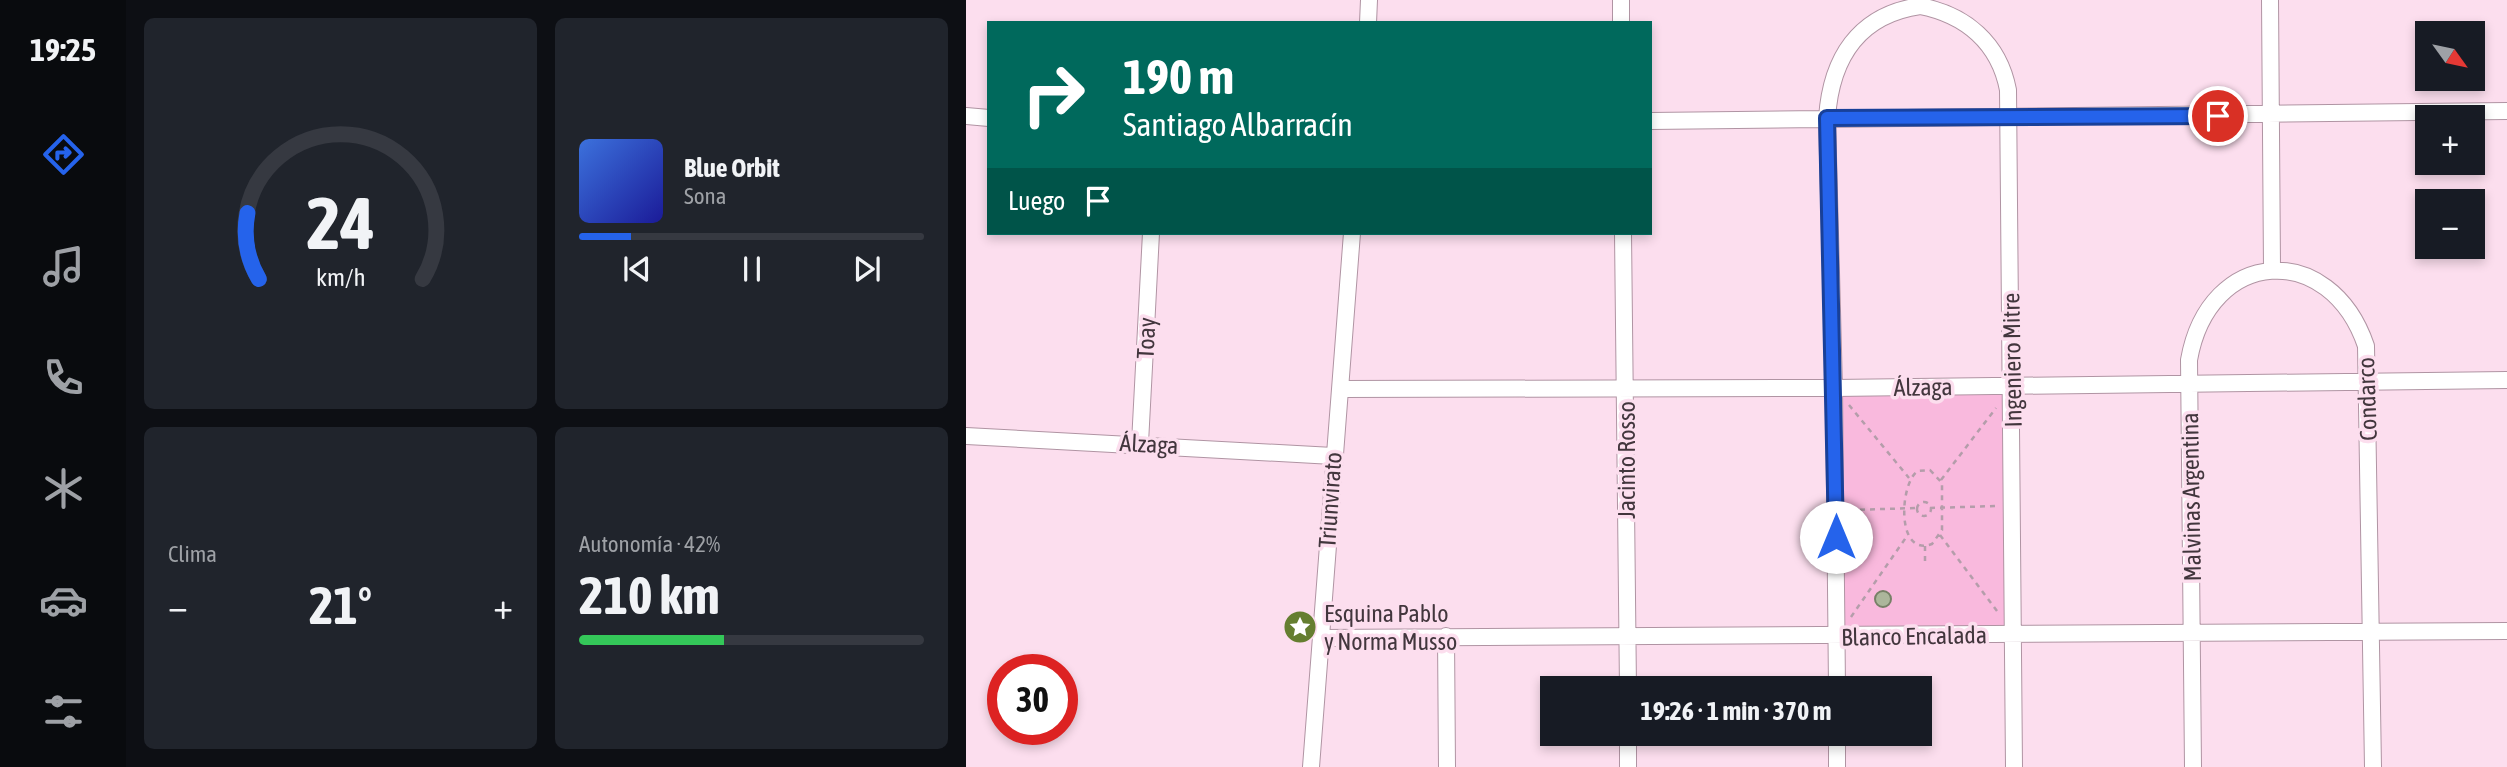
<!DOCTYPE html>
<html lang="es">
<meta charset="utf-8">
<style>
:root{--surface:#171b24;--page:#20242c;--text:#f1f3f6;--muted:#9ea1a6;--line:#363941;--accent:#2563eb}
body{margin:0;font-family:"Asap Condensed",sans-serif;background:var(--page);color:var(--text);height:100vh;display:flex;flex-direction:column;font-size:26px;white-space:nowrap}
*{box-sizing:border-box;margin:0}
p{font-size:23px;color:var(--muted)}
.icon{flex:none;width:38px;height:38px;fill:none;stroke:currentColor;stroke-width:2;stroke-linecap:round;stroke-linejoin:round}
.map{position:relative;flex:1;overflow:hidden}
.drawer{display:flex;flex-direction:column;gap:18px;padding:18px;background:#0d0f14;width:840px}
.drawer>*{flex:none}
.hud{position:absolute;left:21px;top:21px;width:665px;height:214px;border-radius:0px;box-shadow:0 4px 10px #0003;background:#00695c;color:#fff;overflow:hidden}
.needle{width:46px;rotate:123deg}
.buttons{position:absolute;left:1449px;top:21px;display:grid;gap:14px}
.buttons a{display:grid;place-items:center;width:70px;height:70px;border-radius:0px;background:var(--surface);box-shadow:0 4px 10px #0003;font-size:35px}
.speed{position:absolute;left:21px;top:654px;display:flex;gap:14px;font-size:35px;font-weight:700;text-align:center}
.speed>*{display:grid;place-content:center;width:91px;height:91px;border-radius:50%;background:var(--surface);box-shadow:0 4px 10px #0003;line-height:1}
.speed .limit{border:10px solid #d22;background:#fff;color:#111}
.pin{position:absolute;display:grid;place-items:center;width:60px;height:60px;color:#fff;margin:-30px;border:4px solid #fff;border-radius:50%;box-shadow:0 2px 7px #0007}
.me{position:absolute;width:77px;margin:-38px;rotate:0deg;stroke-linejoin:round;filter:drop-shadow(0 0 5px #0008)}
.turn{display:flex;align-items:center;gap:24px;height:147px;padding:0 21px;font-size:32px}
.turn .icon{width:91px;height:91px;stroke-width:2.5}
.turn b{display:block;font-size:49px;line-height:60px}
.then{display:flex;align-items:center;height:66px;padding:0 21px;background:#0003;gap:14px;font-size:26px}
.big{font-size:52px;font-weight:700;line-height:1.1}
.drawer .widget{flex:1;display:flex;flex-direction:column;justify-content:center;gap:10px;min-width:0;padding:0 24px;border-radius:10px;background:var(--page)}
.drawer .dial{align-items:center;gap:0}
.dial svg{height:182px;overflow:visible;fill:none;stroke:var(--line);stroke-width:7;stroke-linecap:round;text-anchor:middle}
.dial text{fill:var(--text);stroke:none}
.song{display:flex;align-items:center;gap:21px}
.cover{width:84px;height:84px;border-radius:10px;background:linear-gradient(135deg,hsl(220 70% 55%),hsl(240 70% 35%))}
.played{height:7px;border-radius:4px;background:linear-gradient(90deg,var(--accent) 15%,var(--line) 15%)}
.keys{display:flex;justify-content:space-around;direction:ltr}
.heat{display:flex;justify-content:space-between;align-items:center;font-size:38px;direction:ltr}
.charge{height:10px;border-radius:5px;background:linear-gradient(90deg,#34c759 42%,var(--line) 0)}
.drawer .tiles{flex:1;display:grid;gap:18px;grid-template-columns:repeat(2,1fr)}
.trip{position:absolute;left:574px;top:676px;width:392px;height:70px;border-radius:0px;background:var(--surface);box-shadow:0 4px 10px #0003;font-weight:700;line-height:70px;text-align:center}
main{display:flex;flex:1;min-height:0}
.tab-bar{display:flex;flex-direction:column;width:126px;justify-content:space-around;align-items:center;background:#090b0e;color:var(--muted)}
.tab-bar .icon{width:49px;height:49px}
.tab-bar .active{color:var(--accent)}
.tab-bar b{font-size:32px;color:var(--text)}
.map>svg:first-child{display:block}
.green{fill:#f9b9dd}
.building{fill:#acb69b;stroke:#778067;stroke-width:2}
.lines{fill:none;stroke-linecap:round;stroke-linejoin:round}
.minor-casing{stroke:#b094a3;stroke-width:18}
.path{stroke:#b49daa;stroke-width:2.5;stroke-dasharray:5 5;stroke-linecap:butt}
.minor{stroke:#fff;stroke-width:16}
.route-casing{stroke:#184099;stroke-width:18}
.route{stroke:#2563eb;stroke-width:12}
.labels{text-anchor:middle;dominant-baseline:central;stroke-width:7;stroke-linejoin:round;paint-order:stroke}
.street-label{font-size:24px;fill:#42363d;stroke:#fcdeee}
.poi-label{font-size:24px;fill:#42363d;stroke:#fcdeee;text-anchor:start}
</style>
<main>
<nav class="tab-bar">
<b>19:25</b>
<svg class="icon active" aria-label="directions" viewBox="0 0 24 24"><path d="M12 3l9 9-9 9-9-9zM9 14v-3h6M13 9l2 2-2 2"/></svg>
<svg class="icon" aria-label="music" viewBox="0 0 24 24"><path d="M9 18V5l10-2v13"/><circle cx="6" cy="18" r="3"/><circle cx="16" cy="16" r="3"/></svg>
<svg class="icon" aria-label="phone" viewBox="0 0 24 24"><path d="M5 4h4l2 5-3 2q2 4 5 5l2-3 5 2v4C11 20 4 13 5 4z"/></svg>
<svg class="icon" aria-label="climate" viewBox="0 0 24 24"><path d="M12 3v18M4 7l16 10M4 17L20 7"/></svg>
<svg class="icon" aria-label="car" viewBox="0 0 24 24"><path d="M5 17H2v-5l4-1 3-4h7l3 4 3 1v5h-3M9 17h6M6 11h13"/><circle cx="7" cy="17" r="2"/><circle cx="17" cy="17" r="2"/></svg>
<svg class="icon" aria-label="filters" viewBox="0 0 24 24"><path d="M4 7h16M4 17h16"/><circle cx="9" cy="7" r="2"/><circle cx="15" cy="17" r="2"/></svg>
</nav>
<section class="drawer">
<div class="tiles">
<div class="widget dial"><svg viewBox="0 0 100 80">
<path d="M14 69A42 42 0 1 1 86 69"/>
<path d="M14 69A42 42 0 0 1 9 40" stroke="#2563eb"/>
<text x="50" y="56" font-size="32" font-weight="700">24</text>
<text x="50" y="72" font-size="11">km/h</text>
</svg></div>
<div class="widget">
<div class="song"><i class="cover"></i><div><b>Blue Orbit</b><p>Sona</p></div></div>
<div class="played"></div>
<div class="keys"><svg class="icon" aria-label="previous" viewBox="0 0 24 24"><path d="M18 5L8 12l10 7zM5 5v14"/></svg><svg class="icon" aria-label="pause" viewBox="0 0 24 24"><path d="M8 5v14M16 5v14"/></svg><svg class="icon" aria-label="next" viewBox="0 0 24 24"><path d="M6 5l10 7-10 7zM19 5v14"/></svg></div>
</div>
<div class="widget"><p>Clima</p>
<div class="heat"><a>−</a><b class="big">21°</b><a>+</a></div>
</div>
<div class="widget"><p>Autonomía · 42%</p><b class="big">210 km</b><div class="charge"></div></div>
</div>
</section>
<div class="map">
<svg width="1541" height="767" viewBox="0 0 1541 767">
<rect width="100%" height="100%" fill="#fcdeee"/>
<path class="green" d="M1046,386L1048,635L871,637L868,388Z"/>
<path class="building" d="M909 599a8 8 0 1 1 16 0a8 8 0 1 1-16 0Z"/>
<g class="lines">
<defs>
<path id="minor" d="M655,0V23
M954,0V6C1000,15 1033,43 1042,90L1048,767
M1304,0L1306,268
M402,23L403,0
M0,116L23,118
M684,121L1541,111
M657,233L662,688
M374,389L868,388L1541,380
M0,436L367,456
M174,443L185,233
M480,636L481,767
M355,638L1541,631
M871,688L868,388L861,118C865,59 892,15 954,6
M662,733V767
M871,733V767
M345,767L386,233
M1227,767L1223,360C1243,247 1364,240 1400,346L1407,767"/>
</defs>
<use href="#minor" class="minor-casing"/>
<path class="path" d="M883,405L943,478
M964,470L976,483V530L966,544C929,558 934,481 952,471Z
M975,480L1030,408
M951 509a7 7 0 1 1 14 0a7 7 0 1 1-14 0Z
M964,508L1031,506
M884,510L951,508
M974,535L1031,611
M959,546V563
M885,617L941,536"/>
<use href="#minor" class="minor"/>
</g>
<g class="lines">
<defs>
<path id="route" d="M870,537L861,118L1252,116"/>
</defs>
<use href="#route" class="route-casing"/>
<use href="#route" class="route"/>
</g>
<defs>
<symbol id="sight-disc" viewBox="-11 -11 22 22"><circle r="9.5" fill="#657e30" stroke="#fcdeee"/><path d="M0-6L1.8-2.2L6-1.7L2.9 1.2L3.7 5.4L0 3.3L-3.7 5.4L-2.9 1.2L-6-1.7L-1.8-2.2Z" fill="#fff"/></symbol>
</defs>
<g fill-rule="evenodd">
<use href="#sight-disc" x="315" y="608" width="38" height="38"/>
</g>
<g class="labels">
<g class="street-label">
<text transform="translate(180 338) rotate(-87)">Toay</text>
<text transform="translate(1046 360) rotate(-91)">Ingeniero Mitre</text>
<text transform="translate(957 387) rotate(-1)">Álzaga</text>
<text transform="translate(1401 399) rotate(-92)">Condarco</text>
<text transform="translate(183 444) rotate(3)">Álzaga</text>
<text transform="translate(660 460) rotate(-90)">Jacinto Rosso</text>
<text transform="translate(1225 497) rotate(-91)">Malvinas Argentina</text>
<text transform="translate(364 500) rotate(-86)">Triunvirato</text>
<text transform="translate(948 636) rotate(-1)">Blanco Encalada</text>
</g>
<g class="poi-label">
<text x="358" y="613">Esquina Pablo<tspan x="358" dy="28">y Norma Musso</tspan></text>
</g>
</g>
</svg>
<div class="buttons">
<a><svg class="needle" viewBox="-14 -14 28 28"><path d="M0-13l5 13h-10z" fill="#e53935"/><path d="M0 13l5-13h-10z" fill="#9ea1a6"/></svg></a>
<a>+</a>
<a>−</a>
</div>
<div class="speed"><div class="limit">30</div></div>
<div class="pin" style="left:1252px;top:116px;background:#d93025"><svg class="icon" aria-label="arrive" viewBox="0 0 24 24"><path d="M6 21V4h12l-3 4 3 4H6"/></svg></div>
<svg class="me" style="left:870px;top:537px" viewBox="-20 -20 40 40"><circle r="19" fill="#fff"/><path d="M0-13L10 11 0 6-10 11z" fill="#2563eb"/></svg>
<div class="trip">19:26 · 1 min · 370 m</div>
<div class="hud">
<div class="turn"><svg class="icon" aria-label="right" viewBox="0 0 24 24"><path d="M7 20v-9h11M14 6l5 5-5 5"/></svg><div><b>190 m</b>Santiago Albarracín</div></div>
<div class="then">Luego<svg class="icon" aria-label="arrive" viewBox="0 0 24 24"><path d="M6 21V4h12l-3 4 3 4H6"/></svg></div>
</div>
</div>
</main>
